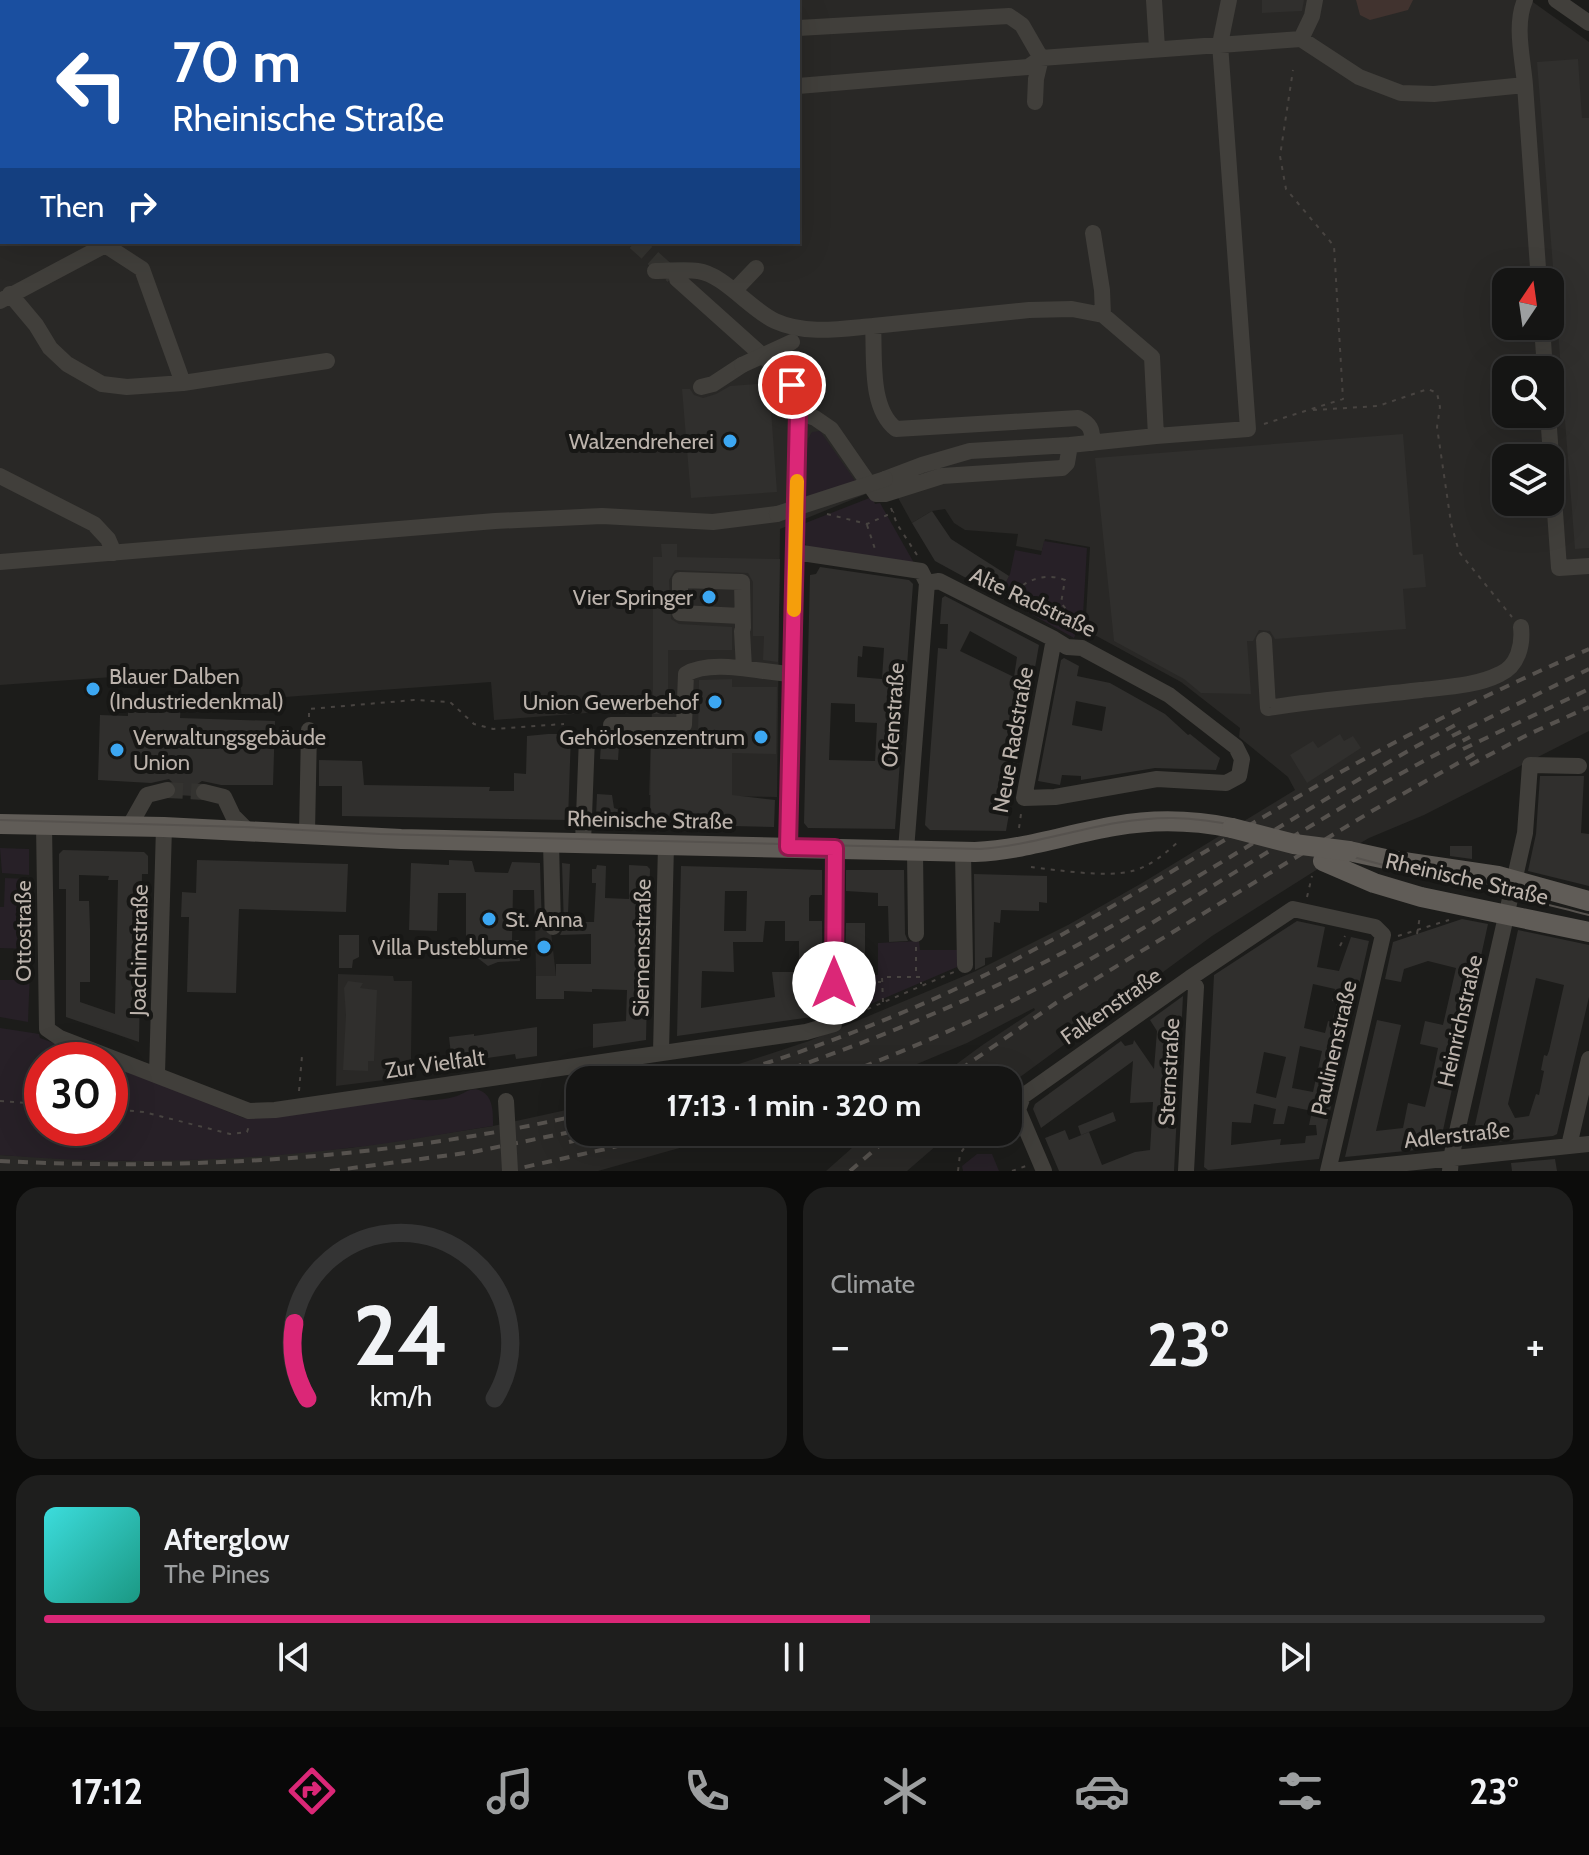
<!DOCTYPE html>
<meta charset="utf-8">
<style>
:root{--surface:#151514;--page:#1e1e1d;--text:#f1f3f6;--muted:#9d9fa0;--line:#343434;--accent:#db2777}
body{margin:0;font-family:Cabin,sans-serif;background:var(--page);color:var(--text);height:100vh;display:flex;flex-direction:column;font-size:30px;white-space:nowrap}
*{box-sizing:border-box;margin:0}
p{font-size:26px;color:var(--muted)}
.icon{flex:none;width:44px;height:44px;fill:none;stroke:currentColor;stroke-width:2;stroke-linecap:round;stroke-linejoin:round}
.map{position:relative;height:1171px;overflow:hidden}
.sheet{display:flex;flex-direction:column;gap:16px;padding:16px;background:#0c0c0b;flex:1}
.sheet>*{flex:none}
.top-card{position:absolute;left:0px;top:0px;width:800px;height:244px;box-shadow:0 8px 32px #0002,0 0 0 2px var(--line);background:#1a4fa0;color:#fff;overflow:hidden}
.needle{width:52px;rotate:13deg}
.fabs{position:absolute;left:1492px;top:268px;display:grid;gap:16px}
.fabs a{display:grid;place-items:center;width:72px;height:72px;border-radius:16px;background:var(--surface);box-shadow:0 8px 32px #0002,0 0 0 2px var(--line);font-size:40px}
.speed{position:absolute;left:24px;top:1042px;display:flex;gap:16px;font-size:40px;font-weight:700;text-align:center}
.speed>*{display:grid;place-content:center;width:104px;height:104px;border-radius:50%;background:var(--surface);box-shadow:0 8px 32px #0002,0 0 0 2px var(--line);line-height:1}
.speed .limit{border:12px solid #d22;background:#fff;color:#111}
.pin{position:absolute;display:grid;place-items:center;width:68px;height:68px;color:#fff;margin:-34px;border:4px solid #fff;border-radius:50%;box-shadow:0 2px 8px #0007}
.me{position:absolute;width:88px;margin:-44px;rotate:0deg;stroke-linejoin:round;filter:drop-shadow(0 0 6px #0008)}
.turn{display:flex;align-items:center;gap:28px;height:168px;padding:0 40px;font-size:36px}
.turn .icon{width:104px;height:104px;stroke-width:2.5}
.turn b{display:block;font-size:56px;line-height:68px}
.then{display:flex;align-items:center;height:76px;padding:0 40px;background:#0003;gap:16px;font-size:30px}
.big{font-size:60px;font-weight:700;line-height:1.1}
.sheet .tile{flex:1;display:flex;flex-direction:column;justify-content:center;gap:12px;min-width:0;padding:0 28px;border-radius:24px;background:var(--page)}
.sheet .dial{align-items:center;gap:0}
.dial svg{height:208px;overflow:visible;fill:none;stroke:var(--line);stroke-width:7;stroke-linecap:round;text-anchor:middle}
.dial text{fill:var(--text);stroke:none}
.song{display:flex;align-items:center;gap:24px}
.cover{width:96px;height:96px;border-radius:12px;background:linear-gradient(135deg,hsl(180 70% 55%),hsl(170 70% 35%))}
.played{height:8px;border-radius:4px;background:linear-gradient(90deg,var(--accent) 55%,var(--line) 55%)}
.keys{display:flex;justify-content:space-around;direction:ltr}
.heat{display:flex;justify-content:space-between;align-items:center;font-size:44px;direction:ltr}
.sheet .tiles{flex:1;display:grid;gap:16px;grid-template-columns:1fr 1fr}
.tile:last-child{grid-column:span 2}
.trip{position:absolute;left:566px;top:1066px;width:456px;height:80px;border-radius:24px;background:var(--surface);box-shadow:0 8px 32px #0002,0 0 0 2px var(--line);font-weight:700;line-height:80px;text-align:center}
.tab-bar{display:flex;height:128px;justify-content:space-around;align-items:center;background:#080808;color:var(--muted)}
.tab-bar .icon{width:56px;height:56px}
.tab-bar .on{color:var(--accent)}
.tab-bar b{font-size:36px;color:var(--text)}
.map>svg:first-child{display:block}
.built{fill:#292826;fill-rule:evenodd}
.green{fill:#272027}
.water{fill:#41332f}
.building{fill:#302f2d;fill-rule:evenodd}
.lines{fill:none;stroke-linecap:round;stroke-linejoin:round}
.minor-tunnel{stroke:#343330;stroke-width:16;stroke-dasharray:16 8;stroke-linecap:butt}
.path{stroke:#484441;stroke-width:2;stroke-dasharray:4 6;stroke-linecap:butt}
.minor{stroke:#413f3b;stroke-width:16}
.major{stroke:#605c57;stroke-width:20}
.tram{stroke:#56524e;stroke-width:2}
.rail{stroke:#56524e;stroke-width:4;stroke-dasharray:10 8;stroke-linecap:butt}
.minor-bridge{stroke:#413f3b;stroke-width:16}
.major-bridge{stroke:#605c57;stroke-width:20}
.route-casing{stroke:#8e194d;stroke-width:20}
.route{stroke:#db2777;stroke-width:14}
.slow{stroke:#f59e0b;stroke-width:14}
.poi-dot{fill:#3ca7f2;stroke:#171715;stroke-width:3}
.labels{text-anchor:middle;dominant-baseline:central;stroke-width:8;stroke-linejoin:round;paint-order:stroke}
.poi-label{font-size:22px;fill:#bcb3ac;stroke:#171715;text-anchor:end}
.street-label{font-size:22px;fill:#bcb3ac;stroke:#171715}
</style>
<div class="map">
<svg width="1589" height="1171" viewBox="0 0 1589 1171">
<rect width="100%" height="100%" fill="#1c1c1a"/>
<path class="built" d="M370,0H1530L1589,42V731L1424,815L1369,838L1340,855L1212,936L1008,1086V1080H935L981,1046L1035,1010L1034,1008L967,1043L879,1080H690L809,1041L976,971L1068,925L1142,883L1295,790L1288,777L1239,737L1240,728L1181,682L1080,627L1086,616L1090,547L1045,539L1042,551L1016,546L1018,534L965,530L954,523L945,509L932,511L912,523L896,494L888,485L780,529L777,797L649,795L652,708L494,720L491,682L242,700L239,668L0,685V84H2V242H798V2ZM1506,282H1550V326H1506ZM1506,370H1550V414H1506ZM1506,458H1550V502H1506Z
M535,914H549L556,976H536Z
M338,974L393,976L394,981H412L411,1059L395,1064L396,1073L392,1079L336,1086Z
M580,1107V1132H736L598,1171H0V1155L124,1161L204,1159L349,1148L493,1126Z
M870,1132H952L907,1171H826Z"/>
<path class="green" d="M820,431L856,482L802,498L808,439L812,432Z
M872,497L875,504L880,503L914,563L809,549L803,541L800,528L803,524Z
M1044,541L1087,548L1083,615L1074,638L999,596L1010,574L1015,550L1041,555Z
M0,848L29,849V875L2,873Z
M5,878L30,879L29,949L0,948V907H4Z
M919,941L920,950H957V967L845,1015V975H878V943Z
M25,970H30L28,1022L0,1017V980H24Z
M0,1028L39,1034L40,1038L100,1060H42V1128H110V1064L244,1118L399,1097C419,1101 437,1102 457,1096C465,1093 472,1086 481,1091C494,1097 493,1114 493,1126C445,1133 397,1143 348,1148C234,1162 115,1165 0,1155Z
M977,1154H992L999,1171H963L962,1166Z"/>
<path class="water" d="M1356,0H1413L1408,10L1370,20L1360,15Z"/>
<path class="building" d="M1262,0H1304L1302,11L1262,13Z
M1578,59L1582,118H1589V548L1575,549L1537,62Z
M769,383L777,492L691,498L682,389H690L694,395L703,398L716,394L730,386Z
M1403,434L1413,555L1423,554L1426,587L1403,589L1406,629L1275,639L1270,631L1259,630L1253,641H1247L1251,694L1201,693L1184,679L1114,641L1095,458Z
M932,511L951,539L1009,576L999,596L935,561L912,523Z
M661,544H677V557L780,559L778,662L763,660L764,636H753V582L748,573L675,570L669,580L671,619L679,624L732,627V650H668V714H653V557H662Z
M820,567L909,580L913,584L895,829L808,828L804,823L810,575L816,574ZM863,646L884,648L882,679L857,677L858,656L862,657ZM831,703L855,704V722L877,723L875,761L829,760Z
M945,596L1039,645L1006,831L930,830L925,825L938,648L947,649L948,624H940L942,598ZM970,631L1017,657L1014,677L960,651Z
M1064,658L1079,666L1077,676L1110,683L1165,714L1188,735L1190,734L1220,758L1216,770L1155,768L1081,780V776L1062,775L1060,785L1038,781L1061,660ZM1076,701L1106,707L1102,731L1072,725Z
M732,679V687H777L776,754L732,753V795L775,800L774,827L650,824L651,736H690L698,733L699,680Z
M128,701L181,703L180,718L275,721L273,785H221L202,781L196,785L194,796L176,795L177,787L169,779L151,783L98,780L100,715L128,716Z
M548,734H571L568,820L342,816V786H319V760L362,761L364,785L490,787L489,791H514V773L526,774L527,736Z
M1340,734L1344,741L1353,736L1361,748L1307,783L1290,755L1313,741L1318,748Z
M601,744L619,745L618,760L600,759Z
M1540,776H1584L1581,833L1589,834V886L1528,871L1536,834Z
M597,794L612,795L614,808L620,810V821H601L596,816Z
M1450,846H1472V859L1450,856Z
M63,850L144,852L148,856V874H142L139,1042L66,1017V889H59V854ZM79,875L109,876L108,880H118L115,1014L80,1002V982H90V929L89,901H79Z
M197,860L348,864L346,912L239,909L236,993L187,992L189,917H181L182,892L196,893Z
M449,860L472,861L475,872L508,873L512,862L540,863L542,929H535L534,890H513L512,940H519L520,961L498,962L488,966L470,952L466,947V893H438L437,931L409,930L411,863L449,865Z
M562,863L570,864L568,914H571V922H594L596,883H592V869H596L597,865L606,866L605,898L629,899V865L647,866L650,869L646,1040L593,1048V1024L626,1021L627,990L592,989V992L564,991V999H536V976H556V964H591V934L560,935L564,927Z
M681,866L822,870V895H811L809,898V921H822L823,1012L819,1016L677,1036ZM725,891H747L746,931H724ZM765,921H785V941H799V972H772L775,997L701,1008L702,971L734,972L733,942H763Z
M846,870H904L905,934L908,941L889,942L888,906H878V893L846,891Z
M974,874L1047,876V903L1039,902V911L1001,910L1000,923L994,922L992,957L985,958V965L975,970Z
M1462,919L1488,924L1440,1144L1436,1148L1345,1157L1377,1020L1401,1025L1376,1131L1403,1128L1408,1103L1425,1107L1430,1087L1438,1048L1420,1044L1425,1021L1443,1025L1456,968L1428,961L1404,969L1401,982L1385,979L1393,942Z
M1297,921L1325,927L1317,967L1339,971L1351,937L1369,941L1319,1159L1208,1170L1204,1167L1214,975ZM1313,984L1335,989L1332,1001L1337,1002L1332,1022L1328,1021L1325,1033L1304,1028ZM1300,1046L1322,1051L1313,1092L1292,1088ZM1264,1052L1286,1057L1276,1098L1256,1093ZM1254,1104L1276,1109L1273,1124H1284L1288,1106L1312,1111L1309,1125H1316L1317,1135L1306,1136L1305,1143L1280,1145L1281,1139L1231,1145L1232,1122L1251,1123Z
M846,923H865V975H845Z
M1518,930L1589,945V997L1557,1134L1553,1136L1466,1145L1480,1126L1475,1125ZM1536,978L1564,985L1549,1051L1547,1056L1544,1055L1541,1070L1544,1071L1539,1095L1536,1094L1529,1116L1515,1118L1508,1104Z
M339,935H359V957L353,960L352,968H339Z
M348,981L363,983L360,988L377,990L374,1061H368V1071L343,1070L346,1015L344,988Z
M1183,996L1174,1171H1059L1045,1138L1065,1130L1069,1140L1089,1132L1102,1165L1135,1152L1150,1150L1153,1102L1130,1103L1133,1061L1041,1128L1033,1109L1035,1104L1121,1041L1125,1046L1133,1044L1134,1040L1154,1069L1157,1031L1150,1020Z
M537,1027V1056L516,1059L515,1054L452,1063L449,1037L474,1034V1036Z
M1113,1112L1116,1121L1081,1135L1078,1126Z
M1555,1159L1557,1171H1512L1511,1163Z"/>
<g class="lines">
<path class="minor-tunnel" d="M635,242L673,276
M167,790L204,792"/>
<path class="path" d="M1313,410L1378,406L1428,389L1437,393L1440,407L1437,427L1451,523L1459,552L1512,617
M1264,424L1343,399L1334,246L1286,189L1280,156L1293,70
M891,508L897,524L917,555
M827,514L867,524L894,512
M867,525L875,549
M1015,594L1027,601L1046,602L1064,617
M1010,600C1020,580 1046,572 1065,580L1061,603L1066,609L1064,626
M309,717V709L414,700L450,702L474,724L493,729L564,724
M1019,828L1021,814
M1031,867C1057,870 1108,878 1132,871C1150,867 1167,852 1180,840
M1307,897L1312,876
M1417,934L1420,916
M1398,936L1449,920
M1340,946L1345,936
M916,947V977H921V984
M848,983L881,982
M883,1002L882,977H916
M849,1017L954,972
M299,1091L302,1056
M0,1101L42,1104
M110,1109L144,1112L230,1134L247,1132L249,1126
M958,1171L960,1154L975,1132
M1012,1171L1026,1166"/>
<path class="minor" d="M197,0L200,2
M395,0L396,2
M1154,0L1157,48
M1556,0L1589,23
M798,28L1009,16L1022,25L1041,58L1036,79L1035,102
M1301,39L1312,16L1315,0
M0,65L2,61
M0,85L2,90
M1525,85L1539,282
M798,86L1028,67L1041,58L1301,39L1359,77L1401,93L1434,94L1525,85C1523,59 1514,25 1525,0
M1093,233L1102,290L1103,315
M105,245L142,269L183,383
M655,271C669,271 685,269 698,271C723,274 751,310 775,321C806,335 840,329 873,326
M677,279L783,374L792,385L797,396L788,847
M735,290L756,268
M10,294L36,325L50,348L67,364L102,384L127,387L183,383L327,361
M0,301L111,242
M1542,326L1545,370
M701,387L713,384L742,365
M798,412L815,418L831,429L876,494H885L942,476L1062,468L1067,463L1070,445L970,451L922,465L885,479
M1548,414L1559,568L1589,566
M1156,436L1248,429L1220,44L1229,0
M1070,445L1156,436L1152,357L1103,315L1072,309L1029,310L873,326C875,357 869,408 896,429L1078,418C1090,424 1093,429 1092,443
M0,476L94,524L108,539L114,553
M795,552L921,571L927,583L939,581L1054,639L1067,647L1082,648L1169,695L1236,747L1242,759L1239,776L1226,783L1157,779L1055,797L1024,798L1054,639
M0,562L495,521L602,516L713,522L777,514
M741,616L680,613V580L742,582L743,628
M742,631L744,668
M1264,640L1268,708C1319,700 1370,696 1421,690C1447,687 1476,686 1500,674C1518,666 1523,645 1521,627
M611,725H684L686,674C712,658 762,673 792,674
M204,792L224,797L233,816L248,831
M44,824L47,1029L60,1038L249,1111L275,1110L806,1032L834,1024L835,848
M129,827L147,795L167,790
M307,833L309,730
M551,842L553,927
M583,843L587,737
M906,850L927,583
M915,851L916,934
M963,852L965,965
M661,1052L666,845
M157,1074L164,827
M1569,1146L1589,1059
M1044,1171L1018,1110L1023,1096L1190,978L1293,909L1375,927L1383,935L1328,1171
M1186,1171L1196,987L1190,978
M1330,1171L1589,1144
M1450,1171L1451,1158L1525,833L1530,765L1579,766"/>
<path class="major" d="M0,824L164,827L401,839L975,852C1024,850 1068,834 1115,826C1154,819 1193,820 1232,828
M1349,851L1390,860L1498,876L1589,901
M1323,861L1374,883L1421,897L1589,932"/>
<path class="tram" d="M0,820L244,827L380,834L980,849C1046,844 1107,817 1173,818C1236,819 1297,843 1357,858C1434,879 1512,895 1589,915"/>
<path class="rail" d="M7,0L9,2
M467,2L468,0
M1452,736L1589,669
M1463,749L1589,689
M1470,765L1529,734L1589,707
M712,1080C810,1051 908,1014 999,968C1107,913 1209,848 1313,788C1402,736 1495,690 1589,649
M758,1080C877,1040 994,992 1103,931C1223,865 1337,788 1459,723
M829,1080C917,1047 1005,1008 1087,961C1215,888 1338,803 1470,737
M945,1080L1056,1003L1372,811L1478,752
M569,1142L612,1132
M657,1146L706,1132
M0,1161C194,1171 390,1158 580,1115
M330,1171L473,1152L580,1130
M507,1171L610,1148L670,1132
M850,1171L895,1132"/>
<path class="minor-bridge" d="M742,365L792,342
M777,514L885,479
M506,1101L510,1171"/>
<path class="major-bridge" d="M1232,828L1294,844L1349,851"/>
</g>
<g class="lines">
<defs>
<path id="route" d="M792,385L798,412L788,847L835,848L834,983"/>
</defs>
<use href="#route" class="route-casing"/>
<use href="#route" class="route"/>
<path class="slow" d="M794,610L797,481"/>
</g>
<g class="poi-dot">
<circle cx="730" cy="441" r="8"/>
<circle cx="709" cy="597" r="8"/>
<circle cx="93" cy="689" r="8"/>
<circle cx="715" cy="702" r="8"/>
<circle cx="761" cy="737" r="8"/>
<circle cx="117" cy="750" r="8"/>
<circle cx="489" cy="919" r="8"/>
<circle cx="544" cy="947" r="8"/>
</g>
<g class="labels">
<g class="poi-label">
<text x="714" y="441">Walzendreherei</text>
<text x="693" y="597">Vier Springer</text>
<text x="109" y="676" text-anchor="start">Blauer Dalben<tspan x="109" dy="25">(Industriedenkmal)</tspan></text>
<text x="699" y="702">Union Gewerbehof</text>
<text x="133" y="737" text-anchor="start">Verwaltungsgebäude<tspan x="133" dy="25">Union</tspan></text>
<text x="745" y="737">Gehörlosenzentrum</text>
<text x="505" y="919" text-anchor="start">St. Anna</text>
<text x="528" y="947">Villa Pusteblume</text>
</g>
<g class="street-label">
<text transform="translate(1033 602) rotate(25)">Alte Radstraße</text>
<text transform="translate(893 715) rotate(-86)">Ofenstraße</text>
<text transform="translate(1013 740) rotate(-80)">Neue Radstraße</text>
<text transform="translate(650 820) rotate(1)">Rheinische Straße</text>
<text transform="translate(1467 879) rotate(13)">Rheinische Straße</text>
<text transform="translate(23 931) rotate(-90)">Ottostraße</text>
<text transform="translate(642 948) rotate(-89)">Siemensstraße</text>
<text transform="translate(139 950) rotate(-89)">Joachimstraße</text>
<text transform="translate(1111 1006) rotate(-35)">Falkenstraße</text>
<text transform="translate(1460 1021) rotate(-77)">Heinrichstraße</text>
<text transform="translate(1334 1048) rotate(-77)">Paulinenstraße</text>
<text transform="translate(435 1064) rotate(-8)">Zur Vielfalt</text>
<text transform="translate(1169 1072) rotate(-87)">Sternstraße</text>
<text transform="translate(1457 1135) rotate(-6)">Adlerstraße</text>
</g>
</g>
</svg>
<div class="fabs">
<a><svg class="needle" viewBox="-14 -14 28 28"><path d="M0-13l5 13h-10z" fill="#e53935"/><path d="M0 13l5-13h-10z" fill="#9d9fa0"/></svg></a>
<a><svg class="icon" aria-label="search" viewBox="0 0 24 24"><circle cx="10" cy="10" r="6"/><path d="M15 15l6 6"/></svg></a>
<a><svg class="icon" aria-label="layers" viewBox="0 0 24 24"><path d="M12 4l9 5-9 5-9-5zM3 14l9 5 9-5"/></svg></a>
</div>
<div class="speed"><div class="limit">30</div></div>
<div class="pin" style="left:792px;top:385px;background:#d93025"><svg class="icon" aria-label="arrive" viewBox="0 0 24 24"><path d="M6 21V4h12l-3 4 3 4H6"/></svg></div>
<svg class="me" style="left:834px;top:983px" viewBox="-20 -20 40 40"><circle r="19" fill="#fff"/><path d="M0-13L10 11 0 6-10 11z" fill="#db2777"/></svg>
<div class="trip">17:13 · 1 min · 320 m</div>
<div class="top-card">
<div class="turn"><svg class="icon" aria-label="left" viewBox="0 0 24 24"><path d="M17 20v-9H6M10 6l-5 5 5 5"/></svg><div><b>70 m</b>Rheinische Straße</div></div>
<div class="then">Then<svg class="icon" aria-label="right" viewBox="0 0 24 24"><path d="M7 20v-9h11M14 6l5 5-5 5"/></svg></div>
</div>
</div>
<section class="sheet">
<div class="tiles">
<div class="tile dial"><svg viewBox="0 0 100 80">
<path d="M14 69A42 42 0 1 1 86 69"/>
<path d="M14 69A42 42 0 0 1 9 40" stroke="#db2777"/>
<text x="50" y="56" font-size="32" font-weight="700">24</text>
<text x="50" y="72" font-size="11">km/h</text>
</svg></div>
<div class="tile"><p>Climate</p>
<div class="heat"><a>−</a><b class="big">23°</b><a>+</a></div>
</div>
<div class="tile">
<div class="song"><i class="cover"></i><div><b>Afterglow</b><p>The Pines</p></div></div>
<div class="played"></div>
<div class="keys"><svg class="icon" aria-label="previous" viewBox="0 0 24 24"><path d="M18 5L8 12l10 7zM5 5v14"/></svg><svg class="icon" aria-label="pause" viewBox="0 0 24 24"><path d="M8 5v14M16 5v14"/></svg><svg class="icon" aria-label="next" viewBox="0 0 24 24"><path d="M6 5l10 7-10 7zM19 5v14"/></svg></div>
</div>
</div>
</section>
<nav class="tab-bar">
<b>17:12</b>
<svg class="icon on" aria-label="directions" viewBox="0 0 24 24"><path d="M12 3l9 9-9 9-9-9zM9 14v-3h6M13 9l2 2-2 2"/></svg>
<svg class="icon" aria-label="music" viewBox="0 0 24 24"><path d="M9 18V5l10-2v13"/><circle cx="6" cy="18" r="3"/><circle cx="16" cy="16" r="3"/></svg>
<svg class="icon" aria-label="phone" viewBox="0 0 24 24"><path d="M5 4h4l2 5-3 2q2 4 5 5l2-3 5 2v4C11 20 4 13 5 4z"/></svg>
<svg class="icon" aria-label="climate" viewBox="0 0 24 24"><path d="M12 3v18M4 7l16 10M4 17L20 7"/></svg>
<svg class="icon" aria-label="car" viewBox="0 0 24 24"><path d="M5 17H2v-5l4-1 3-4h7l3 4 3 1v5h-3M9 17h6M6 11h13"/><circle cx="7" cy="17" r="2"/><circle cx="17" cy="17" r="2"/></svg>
<svg class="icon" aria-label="filters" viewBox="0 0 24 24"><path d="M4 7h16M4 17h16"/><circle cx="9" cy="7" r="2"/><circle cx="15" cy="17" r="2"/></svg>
<b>23°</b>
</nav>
